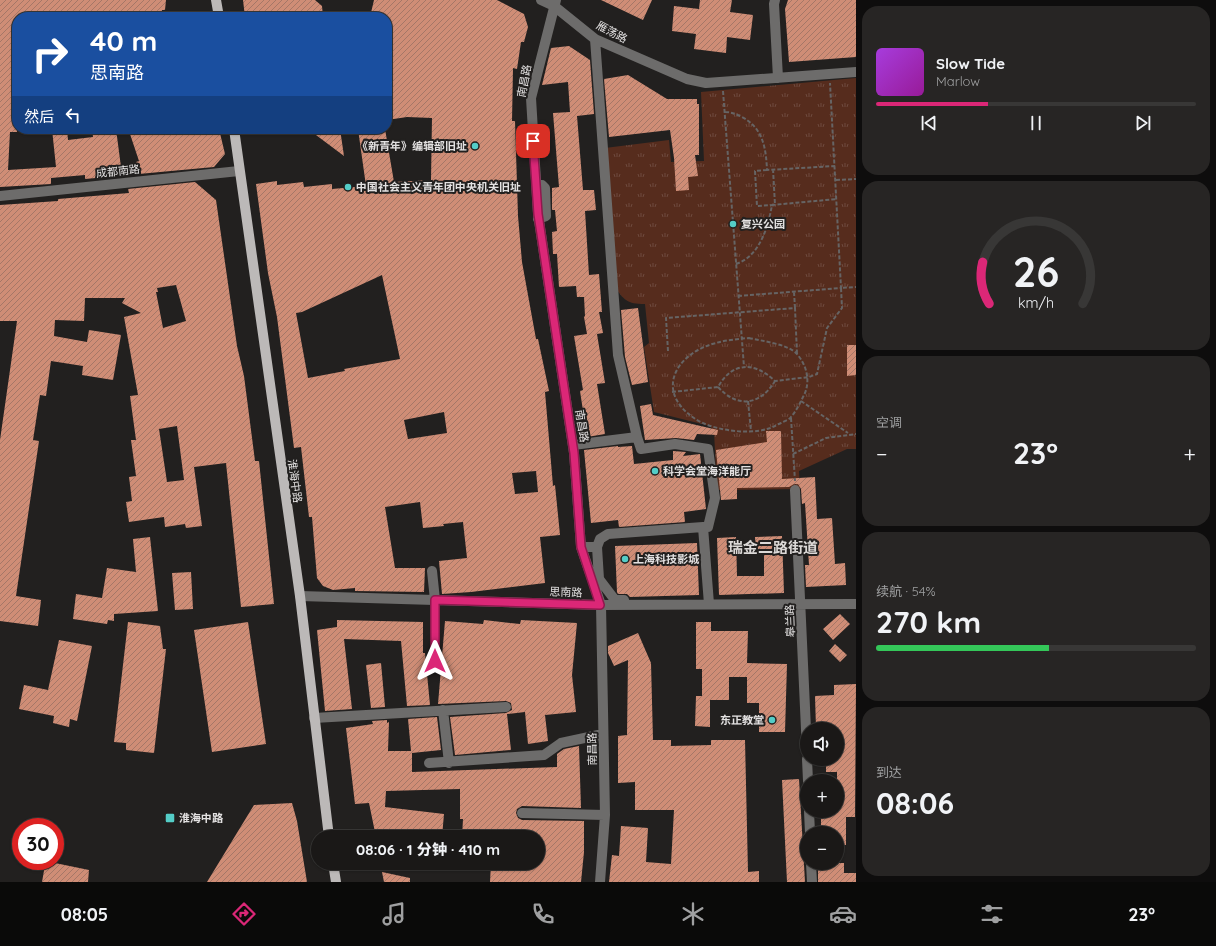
<!DOCTYPE html>
<html lang="zh">
<meta charset="utf-8">
<style>
:root{--surface:#1a1817;--page:#272524;--text:#f1f3f6;--muted:#9fa0a1;--line:#383736;--accent:#db2777}
body{margin:0;font-family:Quicksand,"Noto Sans SC",sans-serif;background:var(--page);color:var(--text);height:100vh;display:flex;flex-direction:column;font-size:15px;white-space:nowrap}
*{box-sizing:border-box;margin:0}
p{font-size:13px;color:var(--muted)}
.icon{flex:none;width:22px;height:22px;fill:none;stroke:currentColor;stroke-width:2;stroke-linecap:round;stroke-linejoin:round}
.map{position:relative;flex:1;overflow:hidden}
.panel{display:flex;flex-direction:column;gap:6px;padding:6px;background:#0e0d0d;width:360px}
.panel>*{flex:none}
.top-card{position:absolute;left:12px;top:12px;width:380px;height:122px;border-radius:16px;box-shadow:0 1px 3px #0004,0 0 0 1px var(--line);background:#1a4fa0;color:#fff;overflow:hidden}
.fabs{position:absolute;left:800px;top:722px;display:grid;gap:8px}
.fabs a{display:grid;place-items:center;width:44px;height:44px;border-radius:50%;background:var(--surface);box-shadow:0 1px 3px #0004,0 0 0 1px var(--line);font-size:20px}
.speed{position:absolute;left:12px;top:818px;display:flex;gap:8px;font-size:20px;font-weight:700;text-align:center}
.speed>*{display:grid;place-content:center;width:52px;height:52px;border-radius:50%;background:var(--surface);box-shadow:0 1px 3px #0004,0 0 0 1px var(--line);line-height:1}
.speed .limit{border:6px solid #d22;background:#fff;color:#111}
.pin{position:absolute;display:grid;place-items:center;width:34px;height:34px;color:#fff;margin:-17px;border-radius:8px;box-shadow:0 2px 6px #0006}
.me{position:absolute;width:44px;margin:-22px;rotate:0deg;stroke-linejoin:round;filter:drop-shadow(0 0 3px #0008)}
.turn{display:flex;align-items:center;gap:14px;height:84px;padding:0 12px;font-size:18px}
.turn .icon{width:52px;height:52px;stroke-width:2.5}
.turn b{display:block;font-size:28px;line-height:34px}
.then{display:flex;align-items:center;height:38px;padding:0 12px;background:#0003;gap:8px;font-size:15px}
.big{font-size:30px;font-weight:800;line-height:1.1}
.panel .card{flex:1;display:flex;flex-direction:column;justify-content:center;gap:6px;min-width:0;padding:0 14px;border-radius:16px;background:var(--page)}
.panel .dial{align-items:center;gap:0}
.dial svg{height:104px;overflow:visible;fill:none;stroke:var(--line);stroke-width:7;stroke-linecap:round;text-anchor:middle}
.dial text{fill:var(--text);stroke:none}
.song{display:flex;align-items:center;gap:12px}
.cover{width:48px;height:48px;border-radius:6px;background:linear-gradient(135deg,hsl(280 70% 55%),hsl(300 70% 35%))}
.played{height:4px;border-radius:2px;background:linear-gradient(90deg,var(--accent) 35%,var(--line) 35%)}
.keys{display:flex;justify-content:space-around;direction:ltr}
.heat{display:flex;justify-content:space-between;align-items:center;font-size:22px;direction:ltr}
.charge{height:6px;border-radius:3px;background:linear-gradient(90deg,#34c759 54%,var(--line) 0)}
.trip{position:absolute;left:311px;top:830px;width:234px;height:40px;border-radius:20px;background:var(--surface);box-shadow:0 1px 3px #0004,0 0 0 1px var(--line);font-weight:800;line-height:40px;text-align:center}
.tabs{display:flex;height:64px;justify-content:space-around;align-items:center;background:#0a0a09;color:var(--muted)}
.tabs .icon{width:28px;height:28px}
.tabs .on{color:var(--accent)}
.tabs b{font-size:18px;color:var(--text)}
main{display:flex;flex:1;min-height:0}
.map>svg:first-child{display:block}
.park{fill:url(#park-tufts)}
.building{fill:url(#building-hatch);fill-rule:evenodd}
.lines{fill:none;stroke-linecap:round;stroke-linejoin:round}
.path{stroke:#666464;stroke-width:2;stroke-dasharray:4 2;stroke-linecap:butt}
.minor{stroke:#6d6c6b;stroke-width:10}
.major{stroke:#bcb9b8;stroke-width:10}
.route-casing{stroke:#8e194d;stroke-width:10}
.route{stroke:#db2777;stroke-width:7}
.poi-dot{fill:#54cdc7;stroke:#22201f;stroke-width:1.5}
.labels{text-anchor:middle;dominant-baseline:central;stroke-width:4;stroke-linejoin:round;paint-order:stroke}
.street-label{font-size:11px;fill:#e3e1e1;stroke:#22201f}
.poi-label{font-size:11px;font-weight:bold;fill:#e3e1e1;stroke:#22201f;text-anchor:start}
.district-label{font-size:15px;font-weight:bold;fill:#dcd9d7;stroke:#22201f}
</style>
<main>
<div class="map">
<svg width="856" height="882" viewBox="0 0 856 882">
<defs>
<pattern id="park-tufts" width="24" height="20" patternUnits="userSpaceOnUse"><rect width="24" height="20" fill="#562c1d"/><path d="M3 7l-1-3M5 7V3M7 7l1-3M15 17l-1-3M17 17v-4M19 17l1-3" fill="none" stroke="#6e4a3e"/></pattern>
<pattern id="building-hatch" width="6" height="6" patternUnits="userSpaceOnUse"><rect width="6" height="6" fill="#cf8d76"/><path d="M-1 1l2-2M0 6l6-6M5 7l2-2" fill="none" stroke="#a57767"/></pattern>
</defs>
<rect width="100%" height="100%" fill="#22201f"/>
<path class="park" d="M856,78V449H847L799,471L800,489L717,490L714,431L710,426L654,412L644,347L649,343L645,304C627,304 624,300 614,286L605,148L669,140L671,162L704,161L701,92Z"/>
<path class="building" d="M0,0H166L165,10H162L161,17H17L14,64H17V132H10L8,170L56,167L52,129H67L68,140L93,137L92,129H116L121,167L139,161L130,134L144,129H219L225,154L214,167L85,179V175L51,178V184L0,187Z
M243,0H315L322,6L323,17H245Z
M374,0H497L524,14L528,27L524,42H521L517,69L513,68L512,121H515L518,216L522,262L536,339H538L549,391L545,392L553,486L555,485L560,535L540,537L545,583L471,592L442,594L439,561L467,558L463,522L443,524L444,526L423,528L420,502L385,507L395,568H425L424,592L355,591V588L333,590L323,586L317,578L312,517H309L301,447L294,448L277,317L268,273L256,184L277,181V185L303,182L304,187L332,184V189L366,186L358,129H385L394,182L431,180L432,118L407,117L387,120V17H370ZM382,275L400,359L344,369L345,371L308,378L296,313L302,312ZM444,412L447,433L408,439L404,420ZM536,471L538,492L515,494L512,473Z
M601,0H652L643,20Z
M700,0H732L730,12L753,15L750,40L727,37L726,53L694,49L696,34L672,31L674,6L699,9Z
M788,0H856V57L789,62L785,9Z
M569,46L590,60L594,114L577,116L583,190H594L596,210L585,211L589,275L599,274L602,312H599L603,333L597,334L605,383L597,384L605,434L587,437L580,391L583,390L574,336L587,334L584,317L585,316L584,297H577L576,286L559,287L557,254H553L552,232L557,231L555,210H552V188L559,187L553,113L570,112L568,82L542,85L551,48Z
M628,75L667,99H697V104H699V155H695L698,176L688,177L689,190L676,191L674,158L670,130L609,137L604,79Z
M308,129H340L344,156Z
M195,182L216,200L237,346L244,376L255,461H259L274,604L241,607L226,463L194,467L202,526L186,528L185,524L165,527L164,517L129,522L126,502L132,501L129,477L136,476L131,440H136L130,396L138,395L124,317L141,313L122,303L125,298H85L84,321L55,320L54,336L87,342L89,330L121,335L113,380L82,375L83,366L51,361L46,396L40,395L33,440L39,441L16,596L41,600L38,626L0,621V440L17,321H0V205L58,201V199L129,193L128,189ZM176,285L186,321L163,328L156,292H158L157,288ZM177,426L184,480L167,482L159,429Z
M638,308L648,382L632,385L625,357L621,310Z
M847,345H856V375L847,376Z
M651,404L653,415L718,430L717,435L697,434L694,440L676,438L645,440L640,406Z
M766,431H781L782,479L815,477L817,519L832,518L835,564L845,563L846,585L806,587L805,565H809L805,503L802,504L801,489L798,484H794L789,487L737,488V499L721,500L716,450L767,442Z
M618,446V447L632,446L634,464L673,460V451L686,452L683,456L700,454L706,509L684,512L685,522L619,527L618,520L591,523L584,450Z
M782,536L784,593L719,595L717,538L736,537L737,576H764V553H756L755,537Z
M150,537L158,611L114,614V621L108,620L107,624L73,619L76,594L102,598L107,568L136,572L133,539Z
M697,543L699,595L630,597L627,594H618L617,592L615,546Z
M191,572L193,609L175,610L172,573Z
M840,614L850,624L833,640L823,629Z
M337,620L423,622V653H425L430,705L407,706L401,641L344,639L352,709L325,711L317,630L337,627Z
M484,620L520,624L521,620L577,623L572,675L576,712L545,715L548,741L528,744L525,712L507,714L511,750L455,755L450,717L506,713L512,710L511,703L506,701L438,704L445,621L483,624Z
M128,622L160,626L163,649H166L154,753L126,750V743L114,742Z
M248,622L266,744L212,752L194,630Z
M696,622H711V631H748L747,663L787,664L785,732H759V703H747V677H729V700H710V727L695,726L696,696H702V669H696Z
M638,633L651,663L653,740H671V746L711,745V740H745L748,872L759,871V882H609L612,855L619,856L621,826L648,828L646,862L671,864L674,810H635V782L618,783V736L627,735L628,660L614,666L608,653V646Z
M59,640L92,646L77,721L70,719L69,727L53,723L54,716L19,709L24,685L48,690Z
M835,644L847,655L840,662L829,651Z
M381,663L385,707L371,708L366,665Z
M856,684L855,817H846V845H837V833H821V811H837V772H826V759H837V729L835,727L816,728L815,696L834,695V685Z
M437,717L441,750L412,753V772L557,767V754L564,749L579,746L581,808L522,806L517,809L516,813L518,818L522,820L584,821V852L581,882H490L491,863H507L506,867L528,868L529,863H538V837H462L463,819H460V789L386,791L385,807L444,814L442,837H376L369,803L355,804L346,728L373,724L372,721L387,720V723L389,722L388,751H411L408,719Z
M799,779L805,882H787L782,780Z
M292,803L297,821L307,882H207L254,805Z
M55,863L89,870L88,882H42L45,865Z
M818,863H844V873H856V882H818Z
M382,872L410,878V882H384Z"/>
<g class="lines">
<path class="path" d="M723,91L744,367
M725,112C731,112 736,114 742,117C763,128 766,148 767,170L835,166
M773,169L775,205
M767,170L755,171L757,206L772,205
M836,180L856,179
M736,264C760,256 768,227 772,205L837,199
M794,292L795,308
M738,296L841,288L830,83
M749,338C762,341 788,344 797,354C807,366 810,380 805,393C801,401 797,410 791,417C789,420 784,421 781,423C776,425 772,428 767,429C748,435 710,430 694,418C654,391 676,353 716,343C726,340 738,339 749,338Z
M668,351L666,318L795,308L797,354
M718,387C737,408 760,406 775,381
M672,392L718,387C732,362 754,361 775,381L809,377L817,374L827,328L842,308L841,288L856,287
M748,401L751,431
M801,401L848,433
M791,418L795,481
M793,454L826,438L856,434"/>
<path class="minor" d="M541,0L554,6L595,39L687,79L706,83L856,72
M556,0L531,98L538,214L574,453L581,547L601,605L605,815L600,882
M775,0L774,4L778,78
M595,39L618,355L637,437
M536,185H542L545,188L546,216L538,219
M0,196L239,171
M573,445L637,437L641,449L675,444L708,449L715,498L708,527H703
M795,490L807,751
M581,547H597L600,539L608,534L703,527L709,604
M597,547L599,579L615,600H624
M432,571L435,600V661
M300,596L601,605L856,604
M443,710L449,763
M314,718L506,707
M807,759L808,781
M429,763L544,755L561,743L603,734
M809,811L810,833
M522,813L605,815
M811,863L812,882"/>
<path class="major" d="M216,0L219,17
M234,129L300,596L329,837
M333,863L336,882"/>
</g>
<g class="lines">
<defs>
<path id="route" d="M435,661V600L600,605L581,547L574,453L538,214L533,141"/>
</defs>
<use href="#route" class="route-casing"/>
<use href="#route" class="route"/>
</g>
<g class="poi-dot">
<circle cx="475" cy="146" r="4"/>
<circle cx="348" cy="187" r="4"/>
<circle cx="733" cy="224" r="4"/>
<circle cx="655" cy="471" r="4"/>
<circle cx="625" cy="559" r="4"/>
<circle cx="772" cy="720" r="4"/>
<rect x="165" y="813" width="10" height="10" rx="2"/>
</g>
<g class="labels">
<g class="street-label">
<text transform="translate(612 32) rotate(28)">雁荡路</text>
<text transform="translate(524 81) rotate(-79)">南昌路</text>
<text transform="translate(118 171) rotate(-6)">成都南路</text>
<text transform="translate(582 426) rotate(81)">南昌路</text>
<text transform="translate(295 481) rotate(82)">淮海中路</text>
<text transform="translate(566 592) rotate(2)">思南路</text>
<text transform="translate(790 621) rotate(-92)">皋兰路</text>
<text transform="translate(592 749) rotate(-91)">南昌路</text>
</g>
<g class="poi-label">
<text x="467" y="146" text-anchor="end">《新青年》编辑部旧址</text>
<text x="356" y="187">中国社会主义青年团中央机关旧址</text>
<text x="741" y="224">复兴公园</text>
<text x="663" y="471">科学会堂海洋能厅</text>
<text x="633" y="559">上海科技影城</text>
<text x="764" y="720" text-anchor="end">东正教堂</text>
<text x="179" y="818">淮海中路</text>
</g>
<g class="district-label">
<text x="773" y="547">瑞金二路街道</text>
</g>
</g>
</svg>
<div class="fabs">
<a><svg class="icon" aria-label="sound" viewBox="0 0 24 24"><path d="M4 9h4l5-4v14l-5-4H4zM17 9q2 3 0 6"/></svg></a>
<a>+</a>
<a>−</a>
</div>
<div class="speed"><div class="limit">30</div></div>
<div class="pin" style="left:533px;top:141px;background:#d93025"><svg class="icon" aria-label="arrive" viewBox="0 0 24 24"><path d="M6 21V4h12l-3 4 3 4H6"/></svg></div>
<svg class="me" style="left:435px;top:661px" viewBox="-20 -20 40 40"><path d="M0-17L14 15 0 8-14 15z" fill="#db2777" stroke="#fff" stroke-width="4"/></svg>
<div class="trip">08:06 · 1 分钟 · 410 m</div>
<div class="top-card">
<div class="turn"><svg class="icon" aria-label="right" viewBox="0 0 24 24"><path d="M7 20v-9h11M14 6l5 5-5 5"/></svg><div><b>40 m</b>思南路</div></div>
<div class="then">然后<svg class="icon" aria-label="left" viewBox="0 0 24 24"><path d="M17 20v-9H6M10 6l-5 5 5 5"/></svg></div>
</div>
</div>
<section class="panel">
<div class="card">
<div class="song"><i class="cover"></i><div><b>Slow Tide</b><p>Marlow</p></div></div>
<div class="played"></div>
<div class="keys"><svg class="icon" aria-label="previous" viewBox="0 0 24 24"><path d="M18 5L8 12l10 7zM5 5v14"/></svg><svg class="icon" aria-label="pause" viewBox="0 0 24 24"><path d="M8 5v14M16 5v14"/></svg><svg class="icon" aria-label="next" viewBox="0 0 24 24"><path d="M6 5l10 7-10 7zM19 5v14"/></svg></div>
</div>
<div class="card dial"><svg viewBox="0 0 100 80">
<path d="M14 69A42 42 0 1 1 86 69"/>
<path d="M14 69A42 42 0 0 1 9 37" stroke="#db2777"/>
<text x="50" y="56" font-size="32" font-weight="700">26</text>
<text x="50" y="72" font-size="11">km/h</text>
</svg></div>
<div class="card"><p>空调</p>
<div class="heat"><a>−</a><b class="big">23°</b><a>+</a></div>
</div>
<div class="card"><p>续航 · 54%</p><b class="big">270 km</b><div class="charge"></div></div>
<div class="card"><p>到达</p><b class="big">08:06</b></div>
</section>
</main>
<nav class="tabs">
<b>08:05</b>
<svg class="icon on" aria-label="directions" viewBox="0 0 24 24"><path d="M12 3l9 9-9 9-9-9zM9 14v-3h6M13 9l2 2-2 2"/></svg>
<svg class="icon" aria-label="music" viewBox="0 0 24 24"><path d="M9 18V5l10-2v13"/><circle cx="6" cy="18" r="3"/><circle cx="16" cy="16" r="3"/></svg>
<svg class="icon" aria-label="phone" viewBox="0 0 24 24"><path d="M5 4h4l2 5-3 2q2 4 5 5l2-3 5 2v4C11 20 4 13 5 4z"/></svg>
<svg class="icon" aria-label="climate" viewBox="0 0 24 24"><path d="M12 3v18M4 7l16 10M4 17L20 7"/></svg>
<svg class="icon" aria-label="car" viewBox="0 0 24 24"><path d="M5 17H2v-5l4-1 3-4h7l3 4 3 1v5h-3M9 17h6M6 11h13"/><circle cx="7" cy="17" r="2"/><circle cx="17" cy="17" r="2"/></svg>
<svg class="icon" aria-label="filters" viewBox="0 0 24 24"><path d="M4 7h16M4 17h16"/><circle cx="9" cy="7" r="2"/><circle cx="15" cy="17" r="2"/></svg>
<b>23°</b>
</nav>
